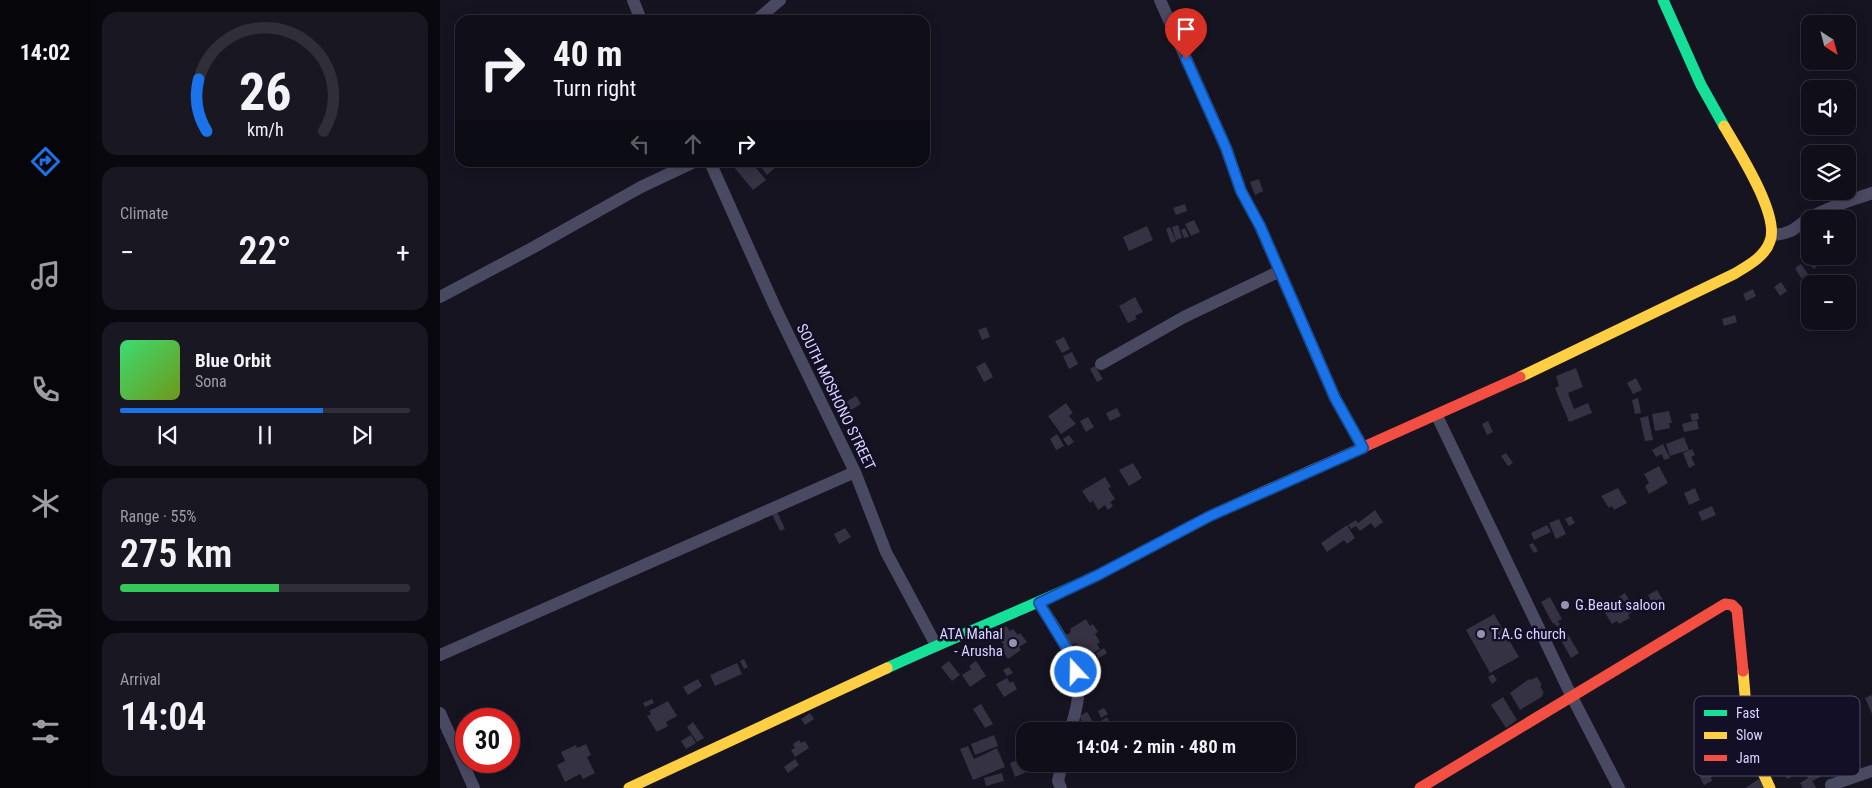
<!DOCTYPE html>
<meta charset="utf-8">
<style>
:root{--surface:#100f19;--page:#191822;--text:#f1f3f6;--muted:#9c9ca2;--line:#302f38;--accent:#1a73e8}
body{margin:0;font-family:"Roboto Condensed",sans-serif;background:var(--page);color:var(--text);height:100vh;display:flex;flex-direction:column;font-size:19px;white-space:nowrap}
*{box-sizing:border-box;margin:0}
p{font-size:16px;color:var(--muted)}
.icon{flex:none;width:28px;height:28px;fill:none;stroke:currentColor;stroke-width:2;stroke-linecap:round;stroke-linejoin:round}
.map{position:relative;flex:1;overflow:hidden}
.sheet{display:flex;flex-direction:column;gap:12px;padding:12px;background:#09080e;width:350px}
.sheet>*{flex:none}
.banner{position:absolute;left:15px;top:15px;width:475px;height:152px;border-radius:15px;box-shadow:0 2px 12px #0003,0 0 0 1px var(--line);background:#100f19;color:var(--text);overflow:hidden}
.needle{width:32px;rotate:144deg}
.tools{position:absolute;left:1361px;top:15px;display:grid;gap:10px}
.tools a{display:grid;place-items:center;width:55px;height:55px;border-radius:10px;background:var(--surface);box-shadow:0 2px 12px #0003,0 0 0 1px var(--line);font-size:25px}
.speed{position:absolute;left:15px;top:708px;display:flex;gap:10px;font-size:25px;font-weight:700;text-align:center}
.speed>*{display:grid;place-content:center;width:65px;height:65px;border-radius:50%;background:var(--surface);box-shadow:0 2px 12px #0003,0 0 0 1px var(--line);line-height:1}
.speed .limit{border:8px solid #d22;background:#fff;color:#111}
.pin{position:absolute;display:grid;place-items:center;width:42px;height:42px;color:#fff;margin:-51px -21px;border-radius:50% 50% 50% 0;rotate:-45deg;box-shadow:0 0 5px #0007}
.pin .icon{rotate:45deg}
.me{position:absolute;width:55px;margin:-28px;rotate:339deg;stroke-linejoin:round;filter:drop-shadow(0 0 4px #0008)}
.turn{display:flex;align-items:center;gap:18px;height:105px;padding:0 15px;font-size:22px}
.turn .icon{width:65px;height:65px;stroke-width:2.5}
.turn b{display:block;font-size:35px;line-height:42px}
.lanes{display:flex;align-items:center;height:48px;padding:0 15px;background:#0003;justify-content:center;gap:25px;direction:ltr}
.lanes .off{opacity:.35}
.big{font-size:38px;font-weight:600;line-height:1.1}
.sheet .tile{flex:1;display:flex;flex-direction:column;justify-content:center;gap:8px;min-width:0;padding:0 18px;border-radius:15px;background:var(--page)}
.sheet .dial{align-items:center;gap:0}
.dial svg{height:130px;overflow:visible;fill:none;stroke:var(--line);stroke-width:7;stroke-linecap:round;text-anchor:middle}
.dial text{fill:var(--text);stroke:none}
.song{display:flex;align-items:center;gap:15px}
.cover{width:60px;height:60px;border-radius:8px;background:linear-gradient(135deg,hsl(140 70% 55%),hsl(80 70% 35%))}
.played{height:5px;border-radius:2px;background:linear-gradient(90deg,var(--accent) 70%,var(--line) 70%)}
.keys{display:flex;justify-content:space-around;direction:ltr}
.heat{display:flex;justify-content:space-between;align-items:center;font-size:28px;direction:ltr}
.charge{height:8px;border-radius:4px;background:linear-gradient(90deg,#34c759 55%,var(--line) 0)}
.trip{position:absolute;left:576px;top:722px;width:280px;height:50px;border-radius:15px;background:var(--surface);box-shadow:0 2px 12px #0003,0 0 0 1px var(--line);font-weight:600;line-height:50px;text-align:center}
main{display:flex;flex:1;min-height:0}
.tab-bar{display:flex;flex-direction:column;width:90px;justify-content:space-around;align-items:center;background:#06060a;color:var(--muted)}
.tab-bar .icon{width:35px;height:35px}
.tab-bar .current{color:var(--accent)}
.tab-bar b{font-size:22px;color:var(--text)}
.map>svg:first-child{display:block}
.building{fill:#343243}
.lines{fill:none;stroke-linecap:round;stroke-linejoin:round}
.street{stroke:#4a4962;stroke-width:12}
.fast{stroke:#16e098;stroke-width:11}
.slow{stroke:#ffcf43;stroke-width:11}
.jam{stroke:#f24e42;stroke-width:11}
.route-casing{stroke:#114b97;stroke-width:12}
.route{stroke:#1a73e8;stroke-width:9}
.poi-dot{fill:#9591b1;stroke:#130f26;stroke-width:2}
.labels{text-anchor:middle;dominant-baseline:central;stroke-width:5;stroke-linejoin:round;paint-order:stroke}
.street-label{font-size:15px;fill:#d9d4ff;stroke:#130f26}
.poi-label{font-size:15px;fill:#d9d4ff;stroke:#130f26;text-anchor:start}
.key{fill:#130f26;stroke:#4e4a67;stroke-width:1}
.key-label{font-size:14px;fill:#d9d4ff}
</style>
<main>
<nav class="tab-bar">
<b>14:02</b>
<svg class="icon current" aria-label="directions" viewBox="0 0 24 24"><path d="M12 3l9 9-9 9-9-9zM9 14v-3h6M13 9l2 2-2 2"/></svg>
<svg class="icon" aria-label="music" viewBox="0 0 24 24"><path d="M9 18V5l10-2v13"/><circle cx="6" cy="18" r="3"/><circle cx="16" cy="16" r="3"/></svg>
<svg class="icon" aria-label="phone" viewBox="0 0 24 24"><path d="M5 4h4l2 5-3 2q2 4 5 5l2-3 5 2v4C11 20 4 13 5 4z"/></svg>
<svg class="icon" aria-label="climate" viewBox="0 0 24 24"><path d="M12 3v18M4 7l16 10M4 17L20 7"/></svg>
<svg class="icon" aria-label="car" viewBox="0 0 24 24"><path d="M5 17H2v-5l4-1 3-4h7l3 4 3 1v5h-3M9 17h6M6 11h13"/><circle cx="7" cy="17" r="2"/><circle cx="17" cy="17" r="2"/></svg>
<svg class="icon" aria-label="filters" viewBox="0 0 24 24"><path d="M4 7h16M4 17h16"/><circle cx="9" cy="7" r="2"/><circle cx="15" cy="17" r="2"/></svg>
</nav>
<section class="sheet">
<div class="tile dial"><svg viewBox="0 0 100 80">
<path d="M14 69A42 42 0 1 1 86 69"/>
<path d="M14 69A42 42 0 0 1 9 37" stroke="#1a73e8"/>
<text x="50" y="56" font-size="32" font-weight="700">26</text>
<text x="50" y="72" font-size="11">km/h</text>
</svg></div>
<div class="tile"><p>Climate</p>
<div class="heat"><a>−</a><b class="big">22°</b><a>+</a></div>
</div>
<div class="tile">
<div class="song"><i class="cover"></i><div><b>Blue Orbit</b><p>Sona</p></div></div>
<div class="played"></div>
<div class="keys"><svg class="icon" aria-label="previous" viewBox="0 0 24 24"><path d="M18 5L8 12l10 7zM5 5v14"/></svg><svg class="icon" aria-label="pause" viewBox="0 0 24 24"><path d="M8 5v14M16 5v14"/></svg><svg class="icon" aria-label="next" viewBox="0 0 24 24"><path d="M6 5l10 7-10 7zM19 5v14"/></svg></div>
</div>
<div class="tile"><p>Range · 55%</p><b class="big">275 km</b><div class="charge"></div></div>
<div class="tile"><p>Arrival</p><b class="big">14:04</b></div>
</section>
<div class="map">
<svg width="1432" height="788" viewBox="0 0 1432 788">
<rect width="100%" height="100%" fill="#161421"/>
<path class="building" d="M298,162H316L318,165L316,168L326,180L313,190L293,166Z
M327,162H334L337,166L327,175L321,167Z
M819,179L823,191L815,195L810,182Z
M745,204L747,211L736,215L733,208Z
M754,220L760,232L751,236L745,224Z
M738,225L742,238L736,240L732,227Z
M707,226L713,240L689,251L683,237Z
M730,227L736,241L731,243L726,229Z
M745,228L749,237L744,238L741,230Z
M1370,254V256H1386L1374,269L1365,260Z
M1361,264L1368,274L1361,278L1355,268Z
M1341,282L1347,291L1340,296L1334,287Z
M1313,289L1316,296L1306,301L1303,294Z
M695,297L703,312L695,316L697,319L688,323L679,306Z
M1295,315L1297,322L1284,326L1282,319Z
M546,327L550,337L542,340L538,330Z
M624,337L630,349L622,353L615,341Z
M632,352L638,364L629,369L623,356Z
M545,362L553,377L544,382L536,367Z
M655,366L663,379L657,382L650,369Z
M1136,368L1143,387L1128,393L1134,409L1148,403L1152,413L1129,422L1115,388L1119,386L1116,376Z
M1196,378L1202,390L1193,394L1187,383Z
M416,396L421,404L406,413L401,405Z
M1198,398L1201,413L1195,414L1192,400Z
M626,403L633,413L629,416L636,424L621,434L608,416Z
M677,408L681,416L670,421L666,413Z
M1229,411L1232,423H1229L1230,428L1215,431L1212,414Z
M410,413L415,421L409,424L404,416Z
M1258,413L1259,419L1252,421L1250,414Z
M1208,416L1213,440L1205,441L1200,418Z
M648,417L654,427L646,432L640,421Z
M1257,420L1259,429L1244,432L1242,424Z
M1048,421L1053,432L1047,435L1042,424Z
M617,434L624,446L616,450L610,439Z
M629,435L634,442L628,446L623,439Z
M1244,437L1249,450L1230,456L1226,444Z
M1223,444L1230,458L1224,460L1222,454L1216,457L1212,450Z
M1252,449L1255,455L1251,457L1255,465L1249,468L1243,453Z
M1066,453L1073,463L1068,466L1061,456Z
M693,463L702,478L689,486L679,470Z
M1219,466L1228,483L1209,494L1205,486L1209,483L1204,474Z
M665,477L671,487L668,488L675,499L670,502L673,506L668,510L665,505L658,510L653,501L650,503L642,491Z
M1178,488L1187,503L1174,510L1172,506L1169,508L1161,496Z
M1255,488L1260,500L1249,505L1244,493Z
M1272,506L1276,515L1262,521L1258,512Z
M336,509L345,529L340,531L331,512Z
M935,510L943,522L935,528L931,523L920,531L916,526L911,529L908,525L916,520L918,523Z
M1131,516L1135,523L1129,526L1125,519Z
M1119,519L1126,534L1116,539L1109,523Z
M907,525L915,538L907,544L904,540L887,552L881,543Z
M1107,525L1111,532L1094,540L1091,533Z
M405,528L411,537L399,544L394,534Z
M1093,543L1098,551L1094,553L1089,545Z
M1217,590L1223,600L1213,605L1208,595Z
M1185,593L1195,610L1188,615L1190,618L1179,624L1177,621L1172,624L1162,608Z
M1110,597L1122,619L1118,621L1120,625L1117,627L1114,623L1113,624L1101,602Z
M1054,614L1079,657L1050,673L1026,630Z
M646,619L650,626L653,624L658,632L655,634L660,642L657,644L660,649L645,657L636,643L630,646L624,636L631,632L630,629Z
M566,626L570,631L573,629L578,635L580,633L587,642L579,647L581,650L568,659L560,648L564,645L555,634Z
M1123,626L1139,653L1131,658L1115,630Z
M664,648L667,653L659,658L656,653Z
M304,659L308,667L304,669L300,661Z
M509,661L520,675L512,681L501,667Z
M536,661L546,676L530,687L522,675L531,669L529,666Z
M297,663L302,674L275,686L270,675Z
M569,667L573,673L567,676L563,670Z
M1053,674L1057,680L1052,684L1048,677Z
M1097,677L1102,685L1100,686L1104,693L1102,694L1103,696L1080,710L1070,693L1089,679L1090,680Z
M567,678L570,683L573,681L577,689L564,697L556,684Z
M258,679L262,686L248,695L243,687Z
M1432,695V714L1425,698Z
M1063,697L1077,720L1066,728L1051,705Z
M212,699L214,703L205,707L203,703Z
M228,701L237,716L226,722L228,726L217,732L207,716L211,714L209,711Z
M541,704L553,724L545,728L533,709Z
M664,708L668,714L661,718L658,711Z
M647,712L655,725L667,717L671,725L660,731H648L639,716Z
M370,713L374,719L365,725L361,719Z
M253,722L264,738L257,742L247,727Z
M251,735L256,743L246,749L241,741Z
M554,735L558,746L535,755L531,744Z
M359,740L361,743L365,741L369,748L355,757L351,750L355,748L353,744Z
M146,744L151,755L147,757L155,773L143,779L140,774L125,782L117,765L125,761L121,752L136,745L137,748Z
M528,746L534,759L557,748L565,767L533,780L520,749Z
M583,758L589,771L575,777L570,763Z
M355,759L359,765L348,773L344,767Z
M1364,760L1366,764L1374,760L1382,776L1372,781L1376,787L1374,788H1363L1360,783L1368,778L1364,770L1347,779L1343,771Z
M1272,764L1278,774L1271,777L1272,781L1264,785L1257,772L1258,769Z
M562,773L564,781L546,786L544,778Z
M1319,779L1325,788H1305Z"/>
<g class="lines">
<path class="street" d="M193,0L201,20
M720,0L786,148L801,191L820,226L895,398L923,448
M317,20L340,0
M270,162L335,307L415,472L446,552L496,645
M1332,235C1355,234 1356,225 1373,216C1391,206 1413,200 1432,193
M0,297L94,247L201,187L254,162
M661,364L744,317L840,271
M997,416L1131,695L1179,788
M599,603C617,632 641,661 638,697C637,709 633,720 630,731
M0,655L415,472
M0,713L34,788
M1391,785L1432,771
M621,788L618,781L622,764"/>
<path class="fast" d="M1223,0L1261,85L1284,126
M447,668C516,636 588,608 658,575"/>
<path class="slow" d="M1080,377L1294,274C1307,266 1325,257 1330,241C1340,215 1298,150 1284,126
M658,575L770,516L879,467
M1303,671L1308,731L1312,749L1330,788
M189,788L447,668"/>
<path class="jam" d="M879,467L1080,377
M980,788L1285,604L1292,605L1297,610L1303,671"/>
</g>
<g class="lines">
<defs>
<path id="route" d="M636,672L630,654L599,603L658,575L770,516L923,448L895,398L820,226L801,191L786,148L746,59"/>
</defs>
<use href="#route" class="route-casing"/>
<use href="#route" class="route"/>
</g>
<g class="poi-dot">
<circle cx="1125" cy="605" r="5"/>
<circle cx="1041" cy="634" r="5"/>
<circle cx="573" cy="643" r="5"/>
</g>
<g class="labels">
<g class="street-label">
<text transform="translate(396 397) rotate(64)">SOUTH MOSHONO STREET</text>
</g>
<g class="poi-label">
<text x="1135" y="605">G.Beaut saloon</text>
<text x="563" y="634" text-anchor="end">ATA Mahal<tspan x="563" dy="17">- Arusha</tspan></text>
<text x="1051" y="634">T.A.G church</text>
</g>
</g>
<rect x="1254" y="696" width="166" height="80" rx="8" class="key"/>
<rect x="1264" y="710" width="23" height="6" fill="#16e098"/>
<rect x="1264" y="732" width="23" height="7" fill="#ffcf43"/>
<rect x="1264" y="755" width="23" height="6" fill="#f24e42"/>
<g class="key-label">
<text x="1296" y="718">Fast</text>
<text x="1296" y="740">Slow</text>
<text x="1296" y="763">Jam</text>
</g>
</svg>
<div class="tools">
<a><svg class="needle" viewBox="-14 -14 28 28"><path d="M0-13l5 13h-10z" fill="#e53935"/><path d="M0 13l5-13h-10z" fill="#9c9ca2"/></svg></a>
<a><svg class="icon" aria-label="sound" viewBox="0 0 24 24"><path d="M4 9h4l5-4v14l-5-4H4zM17 9q2 3 0 6"/></svg></a>
<a><svg class="icon" aria-label="layers" viewBox="0 0 24 24"><path d="M12 4l9 5-9 5-9-5zM3 14l9 5 9-5"/></svg></a>
<a>+</a>
<a>−</a>
</div>
<div class="speed"><div class="limit">30</div></div>
<div class="pin" style="left:746px;top:59px;background:#d93025"><svg class="icon" aria-label="arrive" viewBox="0 0 24 24"><path d="M6 21V4h12l-3 4 3 4H6"/></svg></div>
<svg class="me" style="left:636px;top:672px" viewBox="-20 -20 40 40"><circle r="17" fill="#1a73e8" stroke="#fff" stroke-width="3"/><path d="M0-11L8 9 0 5-8 9z" fill="#fff"/></svg>
<div class="trip">14:04 · 2 min · 480 m</div>
<div class="banner">
<div class="turn"><svg class="icon" aria-label="right" viewBox="0 0 24 24"><path d="M7 20v-9h11M14 6l5 5-5 5"/></svg><div><b>40 m</b>Turn right</div></div>
<div class="lanes"><svg class="icon off" aria-label="left" viewBox="0 0 24 24"><path d="M17 20v-9H6M10 6l-5 5 5 5"/></svg><svg class="icon off" aria-label="ahead" viewBox="0 0 24 24"><path d="M12 20V5M6 11l6-6 6 6"/></svg><svg class="icon" aria-label="right" viewBox="0 0 24 24"><path d="M7 20v-9h11M14 6l5 5-5 5"/></svg></div>
</div>
</div>
</main>
